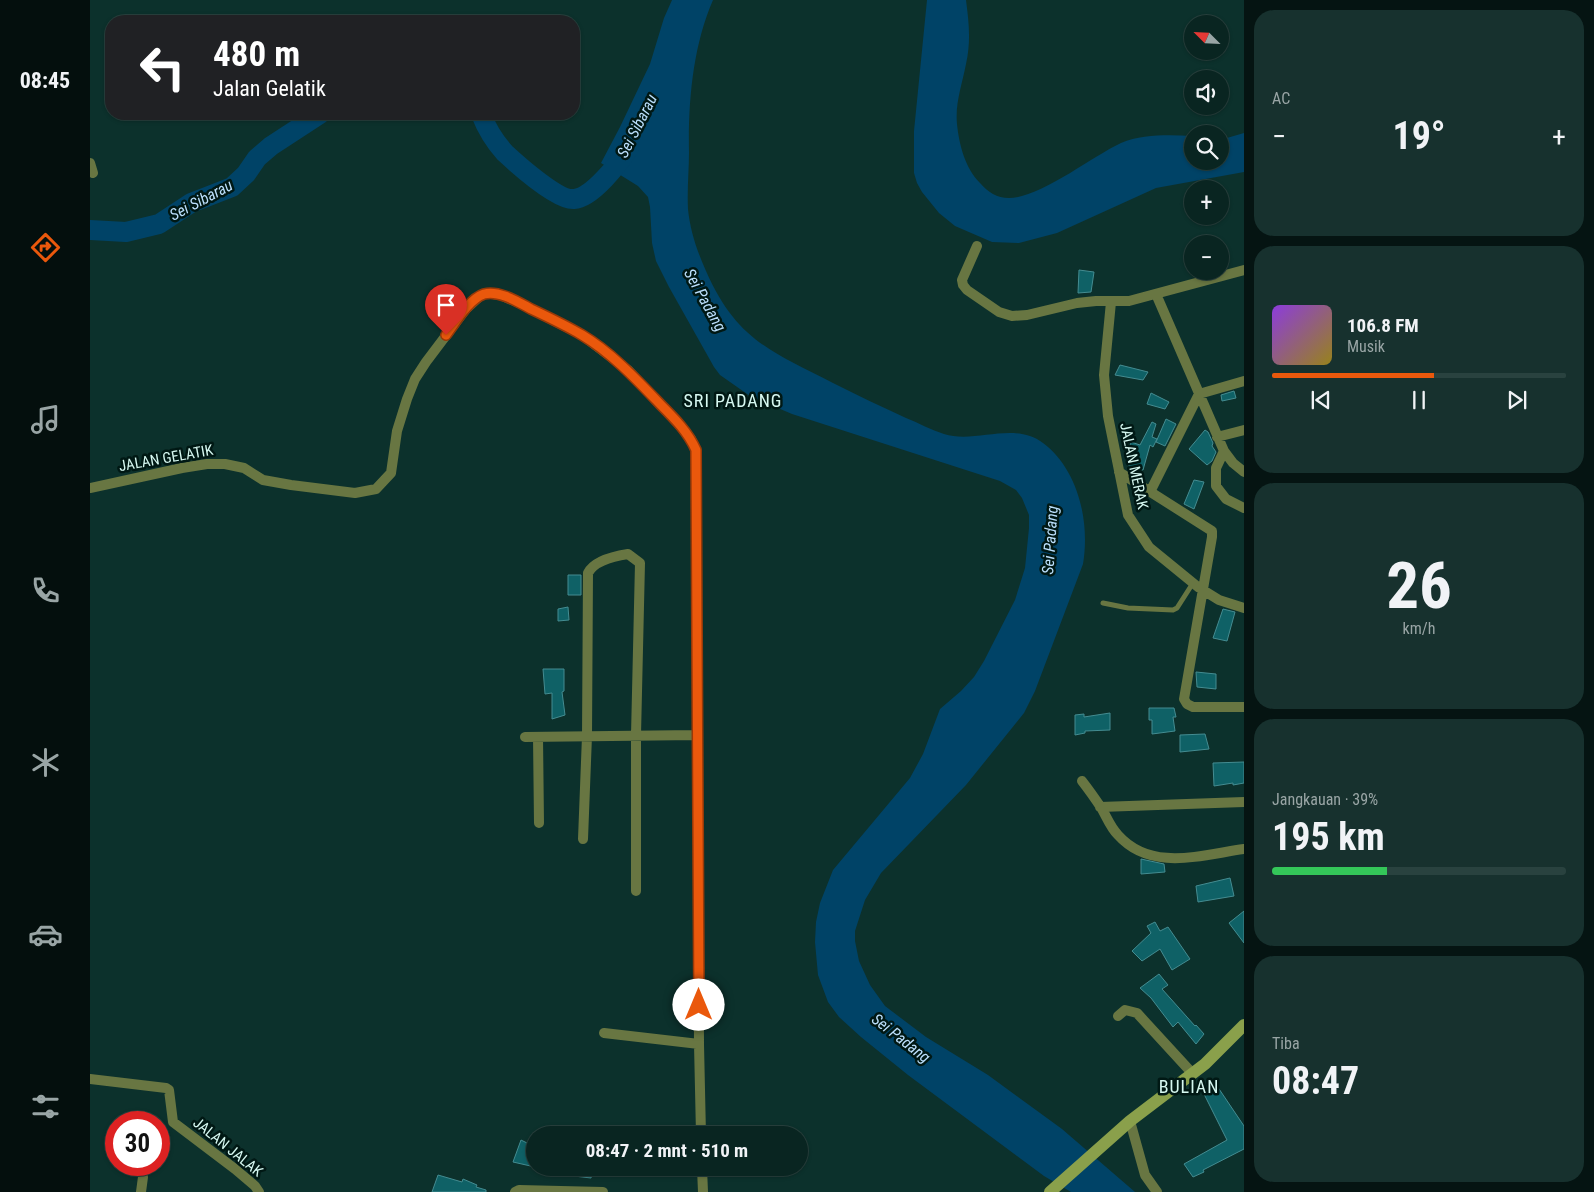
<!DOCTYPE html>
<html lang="id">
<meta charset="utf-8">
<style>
:root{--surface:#092521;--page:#17312e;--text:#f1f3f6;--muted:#99a5a5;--line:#29423f;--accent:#ea580c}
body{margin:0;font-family:"Roboto Condensed",sans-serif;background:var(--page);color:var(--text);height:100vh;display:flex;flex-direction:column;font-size:19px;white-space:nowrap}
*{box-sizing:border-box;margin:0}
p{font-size:16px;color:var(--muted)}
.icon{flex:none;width:28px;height:28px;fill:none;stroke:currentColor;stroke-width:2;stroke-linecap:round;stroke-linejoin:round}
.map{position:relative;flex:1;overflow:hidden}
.side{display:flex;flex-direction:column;gap:10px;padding:10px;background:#051412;width:350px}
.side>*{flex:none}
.banner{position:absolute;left:15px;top:15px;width:475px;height:105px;border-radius:20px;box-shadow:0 1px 4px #0004,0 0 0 1px var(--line);background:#202124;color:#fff;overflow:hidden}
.needle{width:32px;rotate:294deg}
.buttons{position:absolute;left:1094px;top:15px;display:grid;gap:10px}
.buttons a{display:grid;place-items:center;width:45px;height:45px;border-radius:50%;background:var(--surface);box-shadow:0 1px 4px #0004,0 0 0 1px var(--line);font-size:25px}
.speed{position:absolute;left:15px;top:1111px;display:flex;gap:10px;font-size:25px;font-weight:700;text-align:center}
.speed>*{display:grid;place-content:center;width:65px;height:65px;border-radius:50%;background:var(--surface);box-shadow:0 1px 4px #0004,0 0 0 1px var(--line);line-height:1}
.speed .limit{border:8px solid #d22;background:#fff;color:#111}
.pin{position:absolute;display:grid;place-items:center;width:42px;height:42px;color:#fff;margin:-51px -21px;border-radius:50% 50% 50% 0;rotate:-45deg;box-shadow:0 0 5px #0007}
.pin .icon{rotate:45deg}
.me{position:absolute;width:55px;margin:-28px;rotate:0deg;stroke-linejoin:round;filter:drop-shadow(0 0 4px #0008)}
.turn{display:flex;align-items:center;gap:18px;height:105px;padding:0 25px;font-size:22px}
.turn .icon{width:65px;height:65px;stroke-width:2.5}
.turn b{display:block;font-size:35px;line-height:42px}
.big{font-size:38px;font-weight:700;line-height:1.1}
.side .card{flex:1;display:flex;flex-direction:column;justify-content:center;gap:8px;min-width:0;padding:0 18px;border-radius:20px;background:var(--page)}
.side .dial{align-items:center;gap:0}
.dial b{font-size:65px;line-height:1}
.song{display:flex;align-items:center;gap:15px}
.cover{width:60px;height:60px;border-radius:8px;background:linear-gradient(135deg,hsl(270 70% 55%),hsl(50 70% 35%))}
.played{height:5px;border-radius:2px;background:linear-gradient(90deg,var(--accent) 55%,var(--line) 55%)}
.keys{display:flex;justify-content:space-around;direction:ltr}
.heat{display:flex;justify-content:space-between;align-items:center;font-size:28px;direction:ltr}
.charge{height:8px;border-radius:4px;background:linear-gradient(90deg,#34c759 39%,var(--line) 0)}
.trip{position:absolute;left:436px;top:1126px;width:282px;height:50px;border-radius:25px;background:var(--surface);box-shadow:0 1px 4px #0004,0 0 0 1px var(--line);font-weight:700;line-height:50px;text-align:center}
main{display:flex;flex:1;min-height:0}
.tab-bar{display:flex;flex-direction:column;width:90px;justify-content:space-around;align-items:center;background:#040f0d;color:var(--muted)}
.tab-bar .icon{width:35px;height:35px}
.tab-bar .selected{color:var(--accent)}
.tab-bar b{font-size:22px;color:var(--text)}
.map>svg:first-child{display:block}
.water{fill:#004367}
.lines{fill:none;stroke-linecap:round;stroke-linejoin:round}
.river{stroke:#004367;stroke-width:20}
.building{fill:#0f6166;stroke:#448c91}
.service{stroke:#687642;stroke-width:5}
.minor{stroke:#687642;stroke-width:10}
.secondary{stroke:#8aa04b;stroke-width:12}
.route-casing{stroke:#983908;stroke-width:12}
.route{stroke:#ea580c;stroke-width:9}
.labels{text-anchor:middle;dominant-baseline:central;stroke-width:5;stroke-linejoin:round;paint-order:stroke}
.street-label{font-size:15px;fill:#d6f8f1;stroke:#001814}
.water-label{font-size:16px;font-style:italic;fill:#bbdffc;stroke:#001814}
.quarter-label{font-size:18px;letter-spacing:1px;fill:#d6f8f1;stroke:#001814}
</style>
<main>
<nav class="tab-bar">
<b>08:45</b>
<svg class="icon selected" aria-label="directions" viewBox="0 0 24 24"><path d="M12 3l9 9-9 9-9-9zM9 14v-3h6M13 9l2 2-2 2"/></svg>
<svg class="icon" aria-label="music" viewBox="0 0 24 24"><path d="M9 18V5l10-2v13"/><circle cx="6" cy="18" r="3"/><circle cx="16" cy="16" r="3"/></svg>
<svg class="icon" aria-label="phone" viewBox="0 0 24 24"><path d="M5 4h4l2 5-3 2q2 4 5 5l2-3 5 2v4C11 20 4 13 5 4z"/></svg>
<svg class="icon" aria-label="climate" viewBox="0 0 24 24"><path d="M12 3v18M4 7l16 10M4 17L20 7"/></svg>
<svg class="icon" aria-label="car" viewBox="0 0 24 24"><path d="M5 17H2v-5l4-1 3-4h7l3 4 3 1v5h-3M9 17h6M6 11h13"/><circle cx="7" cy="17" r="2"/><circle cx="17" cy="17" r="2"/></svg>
<svg class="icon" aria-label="filters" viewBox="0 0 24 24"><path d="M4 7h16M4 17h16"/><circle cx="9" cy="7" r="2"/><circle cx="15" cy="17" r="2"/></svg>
</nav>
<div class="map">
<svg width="1154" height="1192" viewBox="0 0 1154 1192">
<rect width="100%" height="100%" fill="#0c312c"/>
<path class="water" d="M582,0H623C603,46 598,101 599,152C599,170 597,190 598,209C600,230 607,251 616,271C646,339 680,351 743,383C767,395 792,407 816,418C829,423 841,430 854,434C885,444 924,421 953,443C989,470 1000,523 993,564L945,691L934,713L876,785L791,873L775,900L765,931V941L769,961L780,985L795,1006L836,1037L898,1075L972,1129L1045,1192H981L954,1176L818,1075L771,1037L749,1017L738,1002L728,975L725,942L726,922L730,903L743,870L820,778L833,754L850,709L871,691L884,677L894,661L925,600L935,568L939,528V515L932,498L926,490L910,481L702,414L660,396L630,375L624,367L579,287L566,261L562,243L560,207L558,197L548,186L511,163L530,127L560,64L574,18Z
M837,0H876C879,23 881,41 876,64C872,85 865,103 867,124C869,144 875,168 890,183C898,192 907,198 919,198C950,198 1001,157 1031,143C1053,134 1079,135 1102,136V161H1130V140L1154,133V172L1066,188L967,233L929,243L902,242L865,226L849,213L832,192L827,183L824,173V131Z"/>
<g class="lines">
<path class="river" d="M391,114C396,127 405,142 415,153C427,164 468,201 484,199C502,198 529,163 539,148
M0,230L36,232L69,224L101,203L142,187L156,174L167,158L181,146L230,114"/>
</g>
<path class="building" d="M989,270L1004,272L1001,292L988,293Z
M1030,365L1058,372L1053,380L1025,375Z
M1144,391L1146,398L1132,401L1131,395Z
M1061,393L1079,402L1075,409L1057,404Z
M1076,419L1086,424L1075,446L1066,442Z
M1062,422L1066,424L1062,437L1067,439L1063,447L1060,445L1053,470L1039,466L1037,457L1041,442L1050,445Z
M1115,430L1118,432L1123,443L1122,446L1126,452L1122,461L1117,465L1099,449Z
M1104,480L1114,482L1104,509L1094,504Z
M478,575H491V595H478Z
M478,607L479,620L468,621V609Z
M1133,609L1145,612L1137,641L1123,638Z
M453,669H474V691L472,692L475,715L462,719V693L455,694Z
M1106,672L1126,674V689L1107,687Z
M1059,708H1084L1086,717H1083L1085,731L1062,734V720H1059Z
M1020,713V730L995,731V733L985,735V715L994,714V717Z
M1115,734L1119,749L1090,752V735Z
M1154,762V783L1143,785V783L1124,786L1123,763Z
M1051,859L1074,864L1075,872L1051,874Z
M1140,878L1144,896L1108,902L1106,886Z
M1154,911V943L1139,923Z
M1065,922L1070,931L1078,927L1100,959L1082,970L1070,949L1052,961L1042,951L1061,933L1057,926Z
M1069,974L1078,985L1072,989L1105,1026L1106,1025L1114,1034L1106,1044L1088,1022L1083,1027L1061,998L1050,988Z
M1123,1080L1154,1126V1149L1113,1170L1114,1172L1103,1177L1094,1164L1137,1140L1112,1090Z
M431,1140L445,1147V1167L423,1162Z
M486,1168H503L501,1178L484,1176Z
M348,1175L372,1182L373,1179L387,1185L386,1187L396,1190V1192H342Z"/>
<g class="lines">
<path class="service" d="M1013,603L1038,608L1083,610L1087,608L1103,583"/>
<path class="minor" d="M0,163L3,173
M887,246L872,280L873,285L877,290L909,312L922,316L937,315L987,303L1006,301H1039L1154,270
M1066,294L1134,451L1143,463L1154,472
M1021,302L1014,375L1018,416L1038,515L1059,547L1108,587L1129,600L1154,608
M1127,437L1154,430
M1134,451L1126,468V486L1136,499L1154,508
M1029,472L1122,531V537L1094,699L1097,704L1103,707H1154
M0,488L92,468L117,464H135L154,468L173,480L201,485L265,493L286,489L301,473L307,431L317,399L325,379L336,362L376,309L389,297L396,293L410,295L431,304L492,335L538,370L588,423L601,439L606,450L609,1044L611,1135
M1060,492L1109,394L1154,381
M435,737L607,735
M448,737L449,823
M992,781C999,790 1006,800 1012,809C1017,818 1021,828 1028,835C1061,872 1111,855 1154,849
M1010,807L1154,802
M493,839L497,736L498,573C504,561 525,556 538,554L550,563L546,735V891
M1028,1016L1035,1010L1047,1013L1102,1073
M514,1033L609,1044
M0,1079L76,1088L79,1090L83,1122L145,1169L165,1186L169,1192
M1040,1121L1055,1175L1067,1192
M612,1168L613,1192
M51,1192L53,1177
M425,1192L429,1190L513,1192"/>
<path class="secondary" d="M960,1192L1040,1121L1115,1064L1154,1025"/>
</g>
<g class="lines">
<defs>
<path id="route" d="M356,335C365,323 379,299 394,294C409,290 428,302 441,309C458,317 475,325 492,335C522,353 547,380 571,405C585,419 598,432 606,450L609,1005"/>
</defs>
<use href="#route" class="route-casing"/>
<use href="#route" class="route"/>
</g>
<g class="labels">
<g class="street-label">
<text transform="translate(76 458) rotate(-10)">JALAN GELATIK</text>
<text transform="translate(1044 466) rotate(78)">JALAN MERAK</text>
<text transform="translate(138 1147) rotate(39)">JALAN JALAK</text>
</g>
<g class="water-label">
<text transform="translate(547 126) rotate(-63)">Sei Sibarau</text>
<text transform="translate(111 200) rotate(-28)">Sei Sibarau</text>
<text transform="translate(615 300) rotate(61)">Sei Padang</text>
<text transform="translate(960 540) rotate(-86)">Sei Padang</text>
<text transform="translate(811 1038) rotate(38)">Sei Padang</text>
</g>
<g class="quarter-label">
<text x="643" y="400">SRI PADANG</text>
<text x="1099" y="1086">BULIAN</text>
</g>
</g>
</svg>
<div class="buttons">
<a><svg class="needle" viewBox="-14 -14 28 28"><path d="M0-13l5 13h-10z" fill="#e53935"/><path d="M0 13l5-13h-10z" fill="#99a5a5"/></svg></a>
<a><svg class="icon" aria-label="sound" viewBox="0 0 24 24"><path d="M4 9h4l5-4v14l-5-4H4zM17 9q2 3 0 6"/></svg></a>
<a><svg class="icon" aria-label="search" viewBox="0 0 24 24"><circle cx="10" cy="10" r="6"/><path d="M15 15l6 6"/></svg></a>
<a>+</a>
<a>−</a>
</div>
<div class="speed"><div class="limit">30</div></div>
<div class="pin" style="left:356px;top:335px;background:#d93025"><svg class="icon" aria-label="arrive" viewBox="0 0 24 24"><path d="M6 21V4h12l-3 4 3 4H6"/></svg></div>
<svg class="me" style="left:609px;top:1005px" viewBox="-20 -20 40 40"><circle r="19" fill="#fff"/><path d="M0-13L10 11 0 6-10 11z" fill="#ea580c"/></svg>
<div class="trip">08:47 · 2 mnt · 510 m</div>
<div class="banner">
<div class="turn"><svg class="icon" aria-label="left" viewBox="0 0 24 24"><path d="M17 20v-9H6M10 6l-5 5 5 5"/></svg><div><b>480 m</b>Jalan Gelatik</div></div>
</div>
</div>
<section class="side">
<div class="card"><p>AC</p>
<div class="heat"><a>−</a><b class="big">19°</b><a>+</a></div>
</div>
<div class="card">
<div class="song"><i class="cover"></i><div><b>106.8 FM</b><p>Musik</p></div></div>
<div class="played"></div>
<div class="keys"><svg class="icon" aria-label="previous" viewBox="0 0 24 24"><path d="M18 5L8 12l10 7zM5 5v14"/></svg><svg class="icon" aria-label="pause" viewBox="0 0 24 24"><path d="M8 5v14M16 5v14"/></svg><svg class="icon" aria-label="next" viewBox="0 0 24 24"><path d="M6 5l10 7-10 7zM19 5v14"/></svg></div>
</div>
<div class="card dial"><b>26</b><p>km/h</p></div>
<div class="card"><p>Jangkauan · 39%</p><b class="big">195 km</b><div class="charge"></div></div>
<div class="card"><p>Tiba</p><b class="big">08:47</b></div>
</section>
</main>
